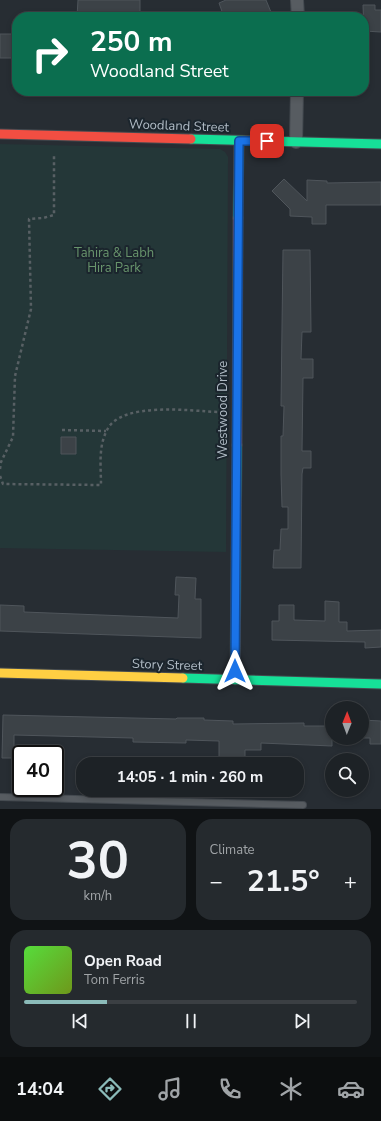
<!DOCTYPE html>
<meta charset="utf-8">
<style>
:root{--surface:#1d2226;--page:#252a2e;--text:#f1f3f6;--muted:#a0a4a7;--line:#3b3f43;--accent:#8bbbb9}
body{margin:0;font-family:"Nunito Sans",sans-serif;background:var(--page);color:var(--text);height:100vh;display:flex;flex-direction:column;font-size:15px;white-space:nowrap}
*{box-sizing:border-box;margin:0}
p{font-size:13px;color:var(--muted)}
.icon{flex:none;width:22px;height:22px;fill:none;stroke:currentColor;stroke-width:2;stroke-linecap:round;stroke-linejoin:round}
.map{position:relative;height:809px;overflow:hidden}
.details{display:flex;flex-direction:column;gap:10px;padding:10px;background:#101315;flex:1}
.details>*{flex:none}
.guide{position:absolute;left:12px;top:12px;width:357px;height:84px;border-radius:16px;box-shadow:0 2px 6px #0003,0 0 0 1px var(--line);background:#0b6e4f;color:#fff;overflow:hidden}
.needle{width:26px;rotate:1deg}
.controls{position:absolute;left:325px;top:701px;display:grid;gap:8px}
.controls a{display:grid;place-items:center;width:44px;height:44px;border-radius:50%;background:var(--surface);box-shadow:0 2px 6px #0003,0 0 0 1px var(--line);font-size:20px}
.speed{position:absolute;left:12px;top:745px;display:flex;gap:8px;font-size:20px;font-weight:700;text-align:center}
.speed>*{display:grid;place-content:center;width:52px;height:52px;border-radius:50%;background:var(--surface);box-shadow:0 2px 6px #0003,0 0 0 1px var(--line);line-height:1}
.speed .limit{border:2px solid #111;border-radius:6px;background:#fff;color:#111}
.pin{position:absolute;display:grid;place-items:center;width:34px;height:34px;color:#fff;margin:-17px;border-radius:8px;box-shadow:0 2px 6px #0006}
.me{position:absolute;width:44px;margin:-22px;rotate:0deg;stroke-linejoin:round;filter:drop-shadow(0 0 3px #0008)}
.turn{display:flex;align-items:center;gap:14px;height:84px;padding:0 12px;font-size:18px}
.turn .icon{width:52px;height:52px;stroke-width:2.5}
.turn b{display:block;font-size:28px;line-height:34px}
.big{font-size:30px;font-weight:700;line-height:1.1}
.details .card{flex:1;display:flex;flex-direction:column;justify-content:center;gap:6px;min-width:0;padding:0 14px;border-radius:16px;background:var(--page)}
.details .dial{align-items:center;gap:0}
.dial b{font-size:52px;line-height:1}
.song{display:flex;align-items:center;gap:12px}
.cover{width:48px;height:48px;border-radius:6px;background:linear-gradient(135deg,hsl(110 70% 55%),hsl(80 70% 35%))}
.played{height:4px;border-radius:2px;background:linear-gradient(90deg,var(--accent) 25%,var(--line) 25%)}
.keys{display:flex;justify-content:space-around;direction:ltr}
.heat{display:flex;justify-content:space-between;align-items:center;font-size:22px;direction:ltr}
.details .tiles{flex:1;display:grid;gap:10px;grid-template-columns:1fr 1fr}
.card:last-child{grid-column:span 2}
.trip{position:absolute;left:76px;top:757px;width:228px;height:40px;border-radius:16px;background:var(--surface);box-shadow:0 2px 6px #0003,0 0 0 1px var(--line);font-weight:700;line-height:40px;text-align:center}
.dock{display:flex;height:64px;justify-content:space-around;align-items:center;background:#0c0e0f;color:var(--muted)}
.dock .icon{width:28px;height:28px}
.dock .current{color:var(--accent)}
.dock b{font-size:18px;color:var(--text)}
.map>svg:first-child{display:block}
.green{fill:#243738}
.building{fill:#3c4247;stroke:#4f555b}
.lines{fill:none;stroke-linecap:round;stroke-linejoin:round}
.lane-casing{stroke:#444a50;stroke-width:8}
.street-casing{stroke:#444a50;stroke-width:14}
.fast-casing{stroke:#444a50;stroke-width:11}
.slow-casing{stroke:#444a50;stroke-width:11}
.jam-casing{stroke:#444a50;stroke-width:11}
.path{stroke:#586064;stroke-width:2.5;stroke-dasharray:3 3;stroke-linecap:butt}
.lane{stroke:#575c61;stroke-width:6}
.street{stroke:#575c61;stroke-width:12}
.fast{stroke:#16e098;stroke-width:9}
.slow{stroke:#ffcf43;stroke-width:9}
.jam{stroke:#f24e42;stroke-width:9}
.route-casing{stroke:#114b97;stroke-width:10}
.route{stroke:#1a73e8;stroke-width:7}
.labels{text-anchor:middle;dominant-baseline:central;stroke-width:4;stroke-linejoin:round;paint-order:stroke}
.street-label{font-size:13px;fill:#b0bbc5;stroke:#1b252d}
.park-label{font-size:13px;fill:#68946c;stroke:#1b252d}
</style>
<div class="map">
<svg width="381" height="809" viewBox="0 0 381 809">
<rect width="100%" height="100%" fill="#272d33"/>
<path class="green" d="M0,144L220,149L225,152L228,157L226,552L0,548Z"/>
<path class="building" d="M78,0H140V12H117V17H77Z
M226,0H266L273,17H253L252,13L242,17H224L219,3Z
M363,5H375V10H381V32L364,31Z
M0,34H17V58H0Z
M284,179L307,201V180L327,181V183L381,182V205H326V224H312V217L290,216V209L272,191Z
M283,250H310L311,332H302L301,359H313V378H303L302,451H311V468H303L302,474L301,568H273L274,550H280L281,529H288V507H282L281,474V436H283L284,406H281Z
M61,437H76V454H61Z
M176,577L196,578L195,599H201V638L0,631V605L24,606V612L178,618L179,595H175Z
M325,601L339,602V622H347V631L381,630V647L365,648V642L272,640V621H279V605H294V620L325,621Z
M3,715L176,719L177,718H204V720L233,721V724L304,723V726H332V746L261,743V750H245V760H219V741L186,740V743L133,742V738L14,735V758H2Z
M362,720L381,721V744H370V738H362Z"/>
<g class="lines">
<defs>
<path id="lane" d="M0,797L303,805"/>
<path id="street" d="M297,0L298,17
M296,142L297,91"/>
<path id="fast" d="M191,139L381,144
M238,218L239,141
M183,678L381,684
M235,680L237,445"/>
<path id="slow" d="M0,673L183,678"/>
<path id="jam" d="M0,134L191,139
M237,445L238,218"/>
</defs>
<use href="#lane" class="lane-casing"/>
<use href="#street" class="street-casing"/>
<use href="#fast" class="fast-casing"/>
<use href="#slow" class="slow-casing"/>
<use href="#jam" class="jam-casing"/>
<path class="path" d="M62,430L106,431
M0,469L1,462L13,437L15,376L31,309L29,219L43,218L54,215V154
M0,476L3,484L101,485C101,467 98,447 107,430C121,401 191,411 218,412"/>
<use href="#lane" class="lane"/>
<use href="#street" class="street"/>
<use href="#fast" class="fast"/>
<use href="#slow" class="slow"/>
<use href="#jam" class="jam"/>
</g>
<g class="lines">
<defs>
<path id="route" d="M235,671L239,141H267"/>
</defs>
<use href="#route" class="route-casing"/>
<use href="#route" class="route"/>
</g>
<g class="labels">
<g class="street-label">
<text transform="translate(179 126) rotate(2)">Woodland Street</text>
<text transform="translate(223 410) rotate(-90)">Westwood Drive</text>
<text transform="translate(167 665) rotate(2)">Story Street</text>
</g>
<g class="park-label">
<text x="114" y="253">Tahira &amp; Labh<tspan x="114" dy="15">Hira Park</tspan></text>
</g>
</g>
</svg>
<div class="controls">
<a><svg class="needle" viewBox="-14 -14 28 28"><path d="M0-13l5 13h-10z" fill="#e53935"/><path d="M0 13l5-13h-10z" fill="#a0a4a7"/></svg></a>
<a><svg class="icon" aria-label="search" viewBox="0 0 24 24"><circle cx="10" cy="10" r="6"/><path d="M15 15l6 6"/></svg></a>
</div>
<div class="speed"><div class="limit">40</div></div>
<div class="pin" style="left:267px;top:141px;background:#d93025"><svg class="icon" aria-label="arrive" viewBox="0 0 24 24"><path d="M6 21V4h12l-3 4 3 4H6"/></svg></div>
<svg class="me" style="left:235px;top:671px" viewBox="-20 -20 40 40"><path d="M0-17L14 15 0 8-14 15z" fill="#1a73e8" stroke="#fff" stroke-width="4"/></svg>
<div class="trip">14:05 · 1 min · 260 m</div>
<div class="guide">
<div class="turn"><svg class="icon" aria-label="right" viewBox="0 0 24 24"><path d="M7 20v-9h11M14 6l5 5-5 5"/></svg><div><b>250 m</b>Woodland Street</div></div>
</div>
</div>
<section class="details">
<div class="tiles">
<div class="card dial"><b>30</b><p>km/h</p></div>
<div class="card"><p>Climate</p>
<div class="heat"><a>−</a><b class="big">21.5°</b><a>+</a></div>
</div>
<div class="card">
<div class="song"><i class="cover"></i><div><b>Open Road</b><p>Tom Ferris</p></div></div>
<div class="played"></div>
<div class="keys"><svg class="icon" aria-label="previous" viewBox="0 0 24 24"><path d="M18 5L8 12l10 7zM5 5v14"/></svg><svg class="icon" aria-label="pause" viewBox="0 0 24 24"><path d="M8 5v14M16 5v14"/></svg><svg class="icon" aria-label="next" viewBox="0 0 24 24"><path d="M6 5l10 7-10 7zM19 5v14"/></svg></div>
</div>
</div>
</section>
<nav class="dock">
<b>14:04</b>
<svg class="icon current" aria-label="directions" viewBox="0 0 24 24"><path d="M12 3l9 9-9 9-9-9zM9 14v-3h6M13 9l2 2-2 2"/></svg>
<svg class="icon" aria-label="music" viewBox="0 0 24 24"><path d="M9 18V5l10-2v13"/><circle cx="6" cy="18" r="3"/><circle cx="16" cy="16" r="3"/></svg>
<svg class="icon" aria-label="phone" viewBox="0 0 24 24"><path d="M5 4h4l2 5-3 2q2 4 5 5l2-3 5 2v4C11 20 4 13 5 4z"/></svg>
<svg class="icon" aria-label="climate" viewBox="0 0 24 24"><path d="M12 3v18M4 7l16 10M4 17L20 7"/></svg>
<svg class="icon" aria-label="car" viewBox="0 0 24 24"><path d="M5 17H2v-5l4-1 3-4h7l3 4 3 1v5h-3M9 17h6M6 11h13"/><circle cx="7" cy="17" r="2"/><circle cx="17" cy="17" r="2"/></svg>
</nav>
